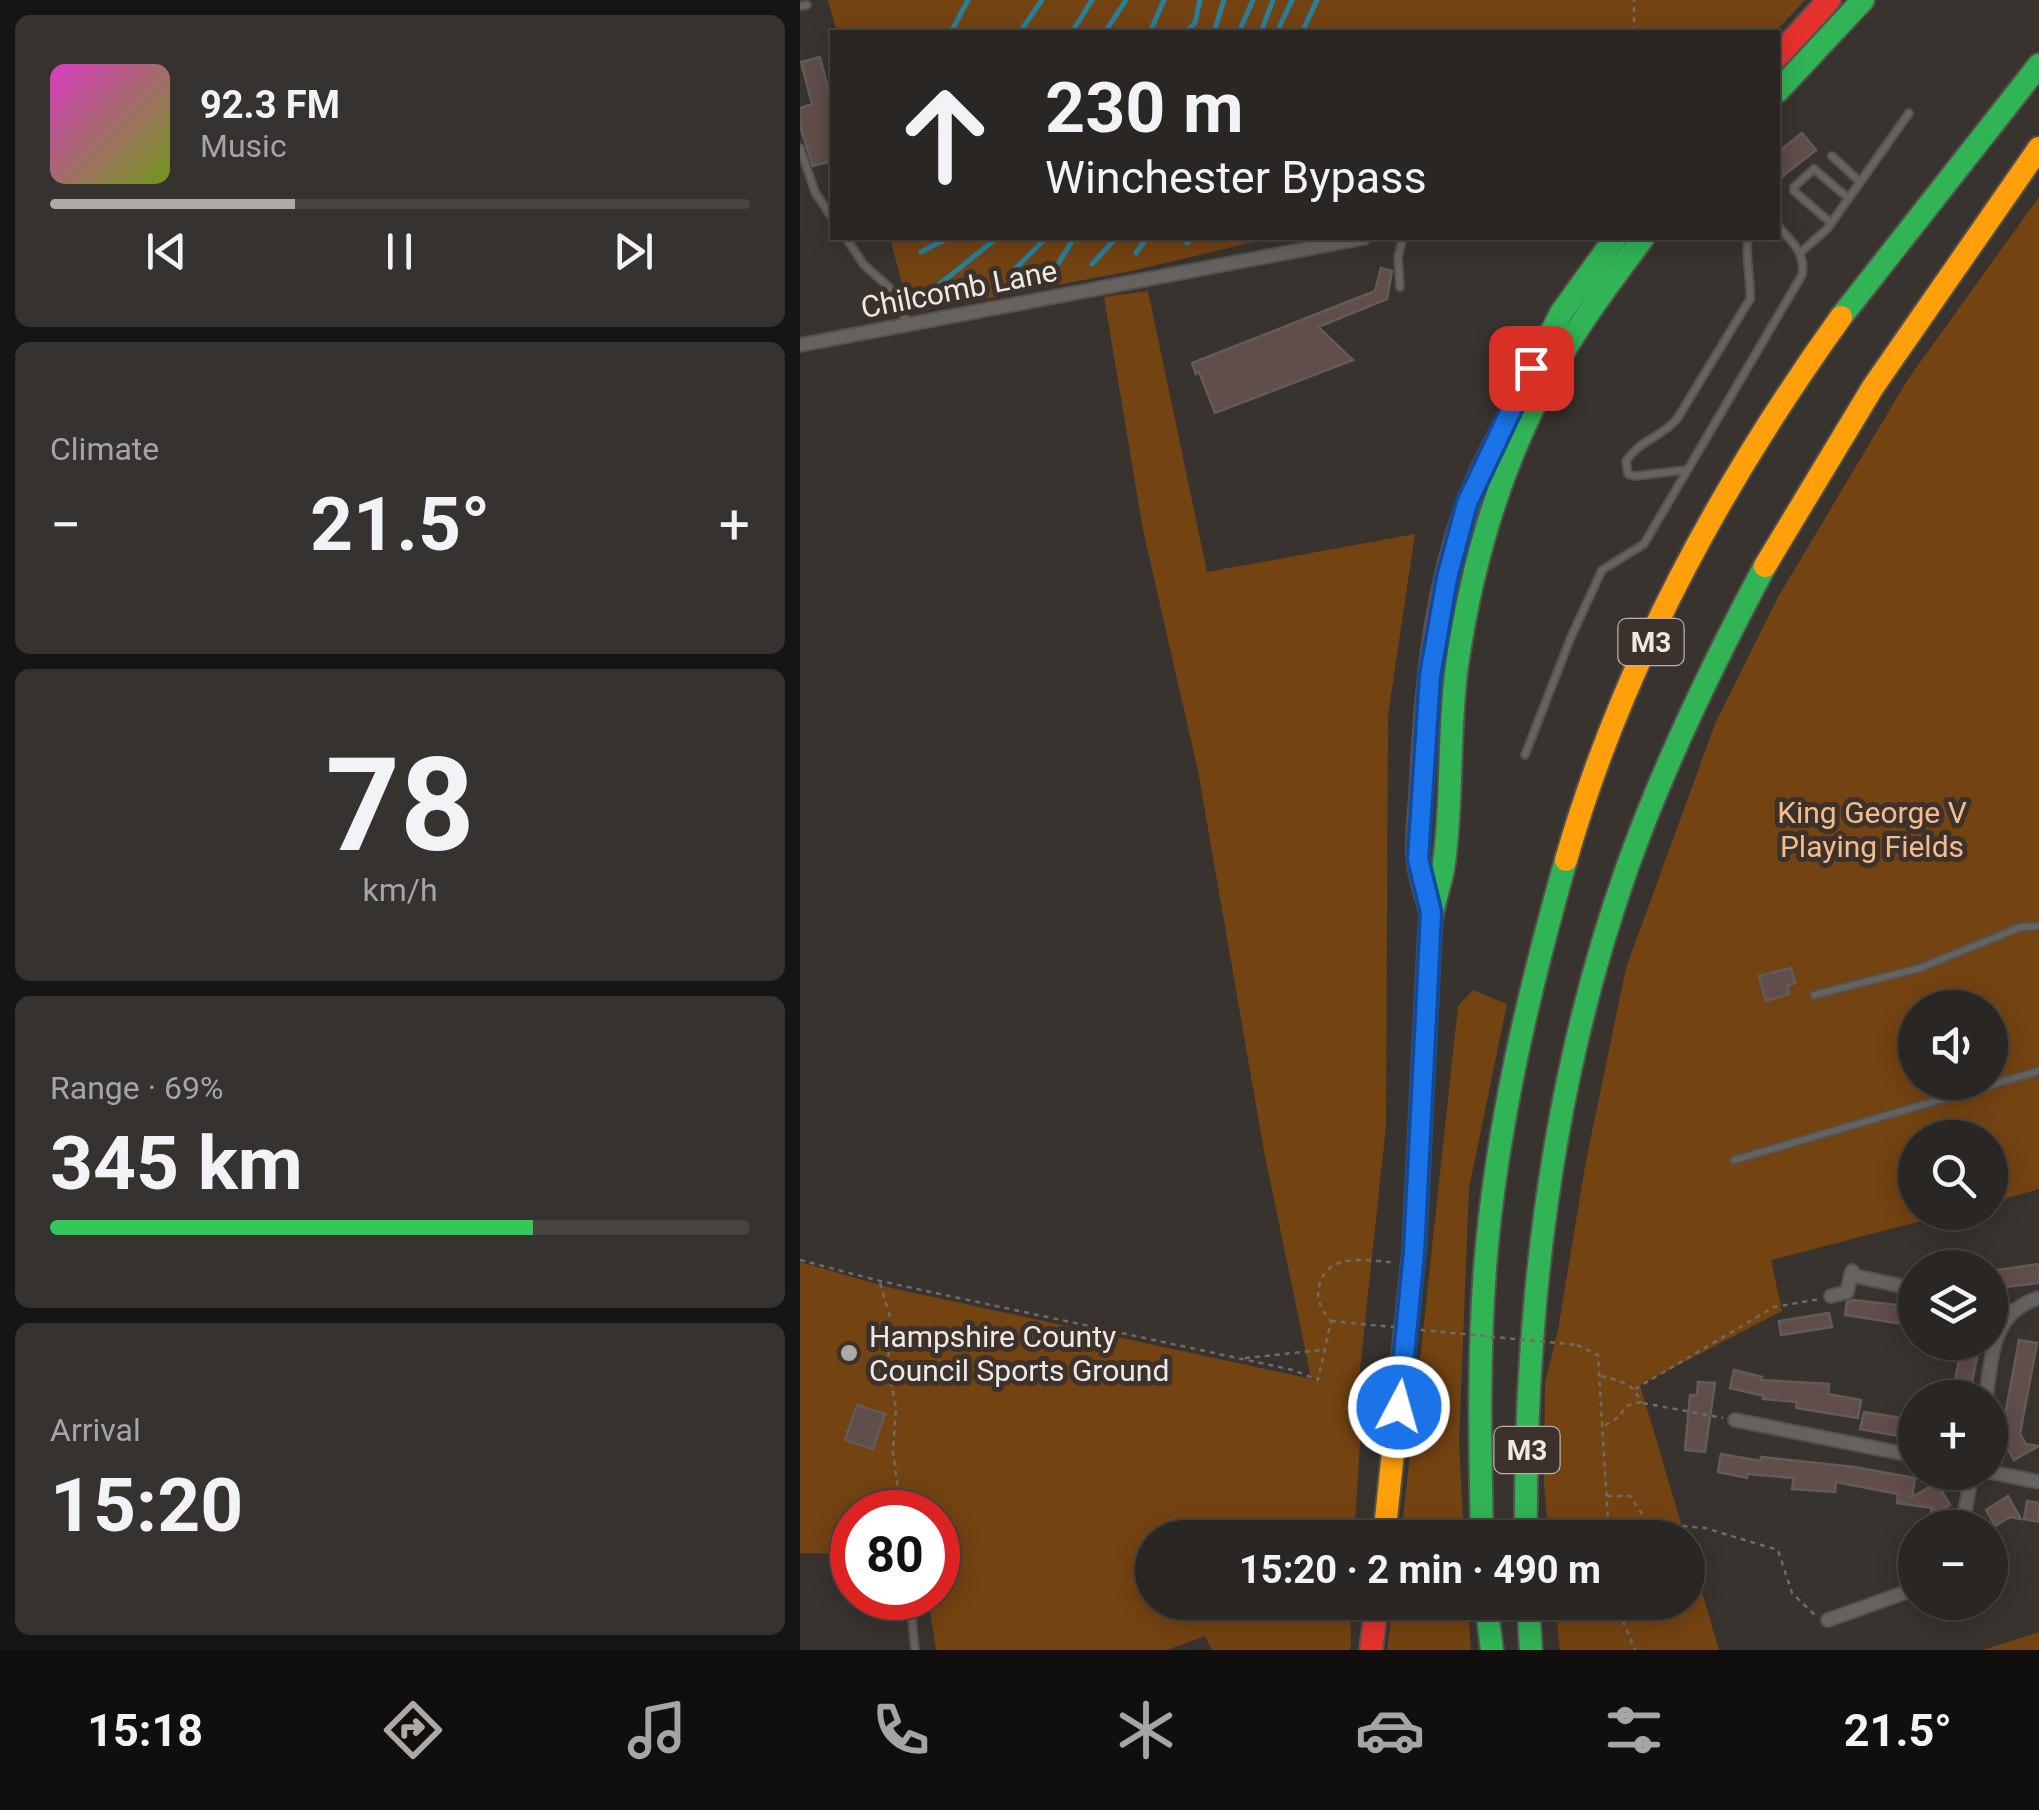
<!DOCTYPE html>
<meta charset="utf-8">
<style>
:root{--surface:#2a2623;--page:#363230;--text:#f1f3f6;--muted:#a5a5a6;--line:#464341;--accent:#afa9a5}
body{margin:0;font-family:Roboto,sans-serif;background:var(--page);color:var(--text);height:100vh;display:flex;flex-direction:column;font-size:38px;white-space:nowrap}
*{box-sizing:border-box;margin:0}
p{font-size:32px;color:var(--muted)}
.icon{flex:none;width:55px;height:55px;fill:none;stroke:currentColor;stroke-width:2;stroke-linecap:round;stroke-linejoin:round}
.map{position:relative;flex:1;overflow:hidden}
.side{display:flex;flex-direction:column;gap:15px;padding:15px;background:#171513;width:800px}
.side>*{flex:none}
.banner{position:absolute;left:30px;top:30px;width:950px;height:210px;border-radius:0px;box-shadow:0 5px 25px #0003,0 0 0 2px var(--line);background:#2a2623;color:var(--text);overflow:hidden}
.controls{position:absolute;left:1098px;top:990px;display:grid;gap:20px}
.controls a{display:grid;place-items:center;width:110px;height:110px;border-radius:50%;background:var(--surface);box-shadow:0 5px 25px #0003,0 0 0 2px var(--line);font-size:50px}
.speed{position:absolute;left:30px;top:1490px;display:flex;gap:20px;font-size:50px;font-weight:700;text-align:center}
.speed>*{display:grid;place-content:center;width:130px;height:130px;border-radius:50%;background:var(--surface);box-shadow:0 5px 25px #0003,0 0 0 2px var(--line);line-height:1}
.speed .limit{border:15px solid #d22;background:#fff;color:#111}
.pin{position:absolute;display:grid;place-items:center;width:85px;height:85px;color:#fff;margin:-42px;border-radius:20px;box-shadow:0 5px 15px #0006}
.me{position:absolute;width:110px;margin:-55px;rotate:6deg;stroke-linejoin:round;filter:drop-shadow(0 0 8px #0008)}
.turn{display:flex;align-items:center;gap:35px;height:210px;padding:0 50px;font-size:45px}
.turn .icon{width:130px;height:130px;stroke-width:2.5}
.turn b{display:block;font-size:70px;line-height:85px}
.big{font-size:75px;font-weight:700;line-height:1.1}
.side .widget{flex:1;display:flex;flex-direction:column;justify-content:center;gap:15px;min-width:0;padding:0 35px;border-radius:15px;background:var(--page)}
.side .dial{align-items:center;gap:0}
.dial b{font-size:130px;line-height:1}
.song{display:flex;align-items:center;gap:30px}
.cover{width:120px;height:120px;border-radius:15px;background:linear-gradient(135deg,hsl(310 70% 55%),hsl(80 70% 35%))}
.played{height:10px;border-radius:5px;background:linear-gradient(90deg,var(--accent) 35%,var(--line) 35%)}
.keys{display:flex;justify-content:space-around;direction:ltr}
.heat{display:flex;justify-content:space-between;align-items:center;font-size:55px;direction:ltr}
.charge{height:15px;border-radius:8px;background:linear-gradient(90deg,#34c759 69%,var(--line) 0)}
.trip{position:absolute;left:335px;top:1520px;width:570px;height:100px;border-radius:50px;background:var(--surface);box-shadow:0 5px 25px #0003,0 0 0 2px var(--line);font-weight:700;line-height:100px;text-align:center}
.tabs{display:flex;height:160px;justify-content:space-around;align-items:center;background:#110f0e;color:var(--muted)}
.tabs .icon{width:70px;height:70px}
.tabs .active{color:var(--accent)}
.tabs b{font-size:45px;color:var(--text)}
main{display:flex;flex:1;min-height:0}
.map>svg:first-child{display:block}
.green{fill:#744312;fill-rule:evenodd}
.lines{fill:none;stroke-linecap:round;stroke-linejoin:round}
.stream{stroke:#28809b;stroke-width:5}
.building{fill:#614d4a;stroke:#615c5a;stroke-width:2.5}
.lane-casing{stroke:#55514d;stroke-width:10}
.street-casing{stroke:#55514d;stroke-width:16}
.fast-casing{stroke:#55514d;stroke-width:26}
.slow-casing{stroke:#55514d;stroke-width:26}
.jam-casing{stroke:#55514d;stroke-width:26}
.path{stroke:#6e6b69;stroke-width:2.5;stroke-dasharray:5 5;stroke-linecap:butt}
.lane{stroke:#66625f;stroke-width:6}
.street{stroke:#66625f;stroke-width:12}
.fast{stroke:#30b455;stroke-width:22}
.slow{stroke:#ff9f0a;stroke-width:22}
.jam{stroke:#e5322d;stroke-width:22}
.path-bridge{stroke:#6e6b69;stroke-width:2.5;stroke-dasharray:5 5;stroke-linecap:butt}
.route-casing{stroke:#114b97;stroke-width:25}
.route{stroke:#1a73e8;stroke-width:18}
.poi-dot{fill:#afa9a5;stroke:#3c322b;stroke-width:4}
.labels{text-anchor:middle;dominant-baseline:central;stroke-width:10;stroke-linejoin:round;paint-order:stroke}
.shield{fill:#3c322b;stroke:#b9b2ac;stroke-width:2.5}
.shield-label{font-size:28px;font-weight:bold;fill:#efe9e4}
.street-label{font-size:30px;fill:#efe9e4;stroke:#3c322b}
.park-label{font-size:30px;fill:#f6bb8d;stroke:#3c322b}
.poi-label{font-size:30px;fill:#efe9e4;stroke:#3c322b;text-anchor:start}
</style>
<main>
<section class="side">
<div class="widget">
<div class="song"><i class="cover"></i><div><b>92.3 FM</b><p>Music</p></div></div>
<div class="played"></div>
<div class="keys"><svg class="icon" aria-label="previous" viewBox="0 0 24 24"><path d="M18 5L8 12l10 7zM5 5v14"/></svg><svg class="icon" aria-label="pause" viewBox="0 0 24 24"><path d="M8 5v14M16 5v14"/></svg><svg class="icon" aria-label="next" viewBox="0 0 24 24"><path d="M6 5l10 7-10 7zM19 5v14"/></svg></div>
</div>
<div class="widget"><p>Climate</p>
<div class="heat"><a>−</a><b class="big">21.5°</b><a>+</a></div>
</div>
<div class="widget dial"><b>78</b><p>km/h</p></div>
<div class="widget"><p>Range · 69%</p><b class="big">345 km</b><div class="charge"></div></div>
<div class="widget"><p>Arrival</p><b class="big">15:20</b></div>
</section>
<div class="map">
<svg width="1239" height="1650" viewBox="0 0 1239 1650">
<rect width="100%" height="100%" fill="#38332f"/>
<path class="green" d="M28,0H1005L975,32H37Z
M1239,197V1189L1190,1203V1138H1115V1212L1152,1213L971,1260L982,1311L840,1385L885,1537L749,1538L744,1484L745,1383L758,1330L786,1161L826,968L915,724L977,599L1108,379ZM1115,1008H1190V1082H1115Z
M90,238H470L336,270L110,313Z
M348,291L407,572L615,534L588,715L586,1125L558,1388L560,1444L554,1537L352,1538V1602L550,1603L551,1645L549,1650H412L405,1636L367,1650H136L128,1598H138V1512H52V1554L0,1553V1262L91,1288L530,1383L511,1378L464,1151L398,771L343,530L304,297Z
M673,990L707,1004L669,1188L659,1441L664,1537H601L658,1006Z
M888,1545L919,1650H760L755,1603L888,1602Z
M593,1603H668L671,1650H587Z
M1239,1632V1650H1183Z"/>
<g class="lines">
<path class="stream" d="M151,32L168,0
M220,32L242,0
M272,32L292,0
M305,32L326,0
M350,32L364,0
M386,32L395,23L400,0
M414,32L424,0
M439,32L453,0
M461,32L473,0
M477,32L492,0
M502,32L517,0
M435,240L437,238
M387,243L392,238
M121,252L148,238
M336,253L347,238
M292,264L316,238
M255,269L274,238
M212,272L246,238
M137,286L197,238"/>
</g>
<path class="building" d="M20,57L32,105V161L13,166L0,126V108L12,104L1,62Z
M1002,133L1016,150L978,180V152Z
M581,268L592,271L587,299L518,327L553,360L415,413L399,372L396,374L392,363L575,291Z
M991,968L995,983L987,986L989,994L966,1001L959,976Z
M1239,1264V1283L1190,1289V1271Z
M1053,1300L1115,1307V1326L1045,1315L1047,1302Z
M1029,1313L1032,1327L981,1335L979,1321Z
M1219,1340L1237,1343L1220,1434L1226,1444L1239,1446L1214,1460L1201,1437Z
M1162,1342H1180L1169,1398H1152Z
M934,1370L962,1377L961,1380L1029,1384L1028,1394L1061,1400L1058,1418L996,1408L997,1402L963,1399L964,1396L930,1388Z
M898,1382L915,1383L905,1452L885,1450L890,1395H897Z
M57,1405L85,1414L73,1449L45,1440Z
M1064,1412L1115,1420V1439L1060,1429Z
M921,1454L961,1461V1457L1054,1467L1115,1478L1112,1497L1137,1483L1150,1505L1130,1516L1132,1508L1097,1503L1098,1494L1036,1482L1035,1492L992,1489L994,1478L947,1474V1478L918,1472Z
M1208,1496L1221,1519L1210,1517L1195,1526L1186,1510Z
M1227,1501L1239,1503V1522L1224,1519Z"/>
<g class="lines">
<defs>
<path id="lane" d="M0,6L7,5
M0,148L15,192L32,218
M1032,156L1060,182
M1031,223L994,191V187L1014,169L1048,198
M46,238L64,265L91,289L108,324
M1001,252L1027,229L1109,113
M600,287L598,256L603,238
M886,470L835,476L828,474L826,461C841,439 859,439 877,419L950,299C951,277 945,259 948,238
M725,755L771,637L802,570L844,544L1002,275C1006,253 992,242 978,226
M1014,995L1120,968L1221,927L1239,926
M934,1160L1239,1071
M110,1598L115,1650"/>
<path id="street" d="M0,345L564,238
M1051,1275L1115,1289
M1031,1296L1047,1292L1052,1271
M1190,1304L1211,1311
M1186,1398C1192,1355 1192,1312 1239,1298
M935,1420L1115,1456
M1190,1472L1239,1482
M1162,1528L1172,1472
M1028,1620L1115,1589"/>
<path id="fast" d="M978,91L1063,0
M1041,317L1239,65
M682,470L761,313L815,238
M630,930C631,906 641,886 644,863C653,797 648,731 657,665C672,563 702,460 753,370C779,323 811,281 843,238
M682,1538C680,1444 678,1350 686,1256C698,1121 729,990 766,860
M726,1538C724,1311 751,1083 827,868C864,764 913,663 965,566
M686,1602L692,1650
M728,1602L731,1650"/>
<path id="slow" d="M965,566L1073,387L1239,148
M766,860C822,665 924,480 1041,317
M584,1538L614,1252L630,930"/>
<path id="jam" d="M978,56L1029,0
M630,909C626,892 619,874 618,856C617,831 621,804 622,779C627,676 638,565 682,470
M571,1650L577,1602"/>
</defs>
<use href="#lane" class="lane-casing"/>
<use href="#street" class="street-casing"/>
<use href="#fast" class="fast-casing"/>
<use href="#slow" class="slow-casing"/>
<use href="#jam" class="jam-casing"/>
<path class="path" d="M834,32V0
M0,1260L80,1281L493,1370L518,1380L531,1321C521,1309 515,1300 520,1283C530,1252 566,1261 592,1262
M80,1283L90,1317L88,1366L96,1408L93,1452L101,1512
M777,1345L798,1355L809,1538
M445,1358L522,1350
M801,1376C821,1381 833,1383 841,1402L826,1406L819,1417L804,1426
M835,1389L974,1307L1020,1299
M843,1403L923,1418
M807,1496H830L848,1523L905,1528L978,1550L992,1593L1017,1617
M815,1602L835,1650"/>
<use href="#lane" class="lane"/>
<use href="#street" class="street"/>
<use href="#fast" class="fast"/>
<use href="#slow" class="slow"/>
<use href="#jam" class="jam"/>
<path class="path-bridge" d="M531,1321L777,1345"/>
</g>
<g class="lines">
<defs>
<path id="route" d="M599,1407L614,1252L626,1016L631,912L618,859L630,676L647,578L667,503L731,368"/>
</defs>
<use href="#route" class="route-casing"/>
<use href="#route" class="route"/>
</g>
<circle class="poi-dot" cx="49" cy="1353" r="10"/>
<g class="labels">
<g class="shield">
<rect x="818.5" y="619" width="65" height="46" rx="8"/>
<rect x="694.5" y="1427" width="65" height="46" rx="8"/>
</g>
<g class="shield-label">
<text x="851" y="642">M3</text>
<text x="727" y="1450">M3</text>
</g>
<g class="street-label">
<text transform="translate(159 289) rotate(-11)">Chilcomb Lane</text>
</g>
<g class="park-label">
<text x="1072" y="812">King George V<tspan x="1072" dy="34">Playing Fields</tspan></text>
</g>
<g class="poi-label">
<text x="69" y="1336">Hampshire County<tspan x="69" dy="34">Council Sports Ground</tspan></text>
</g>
</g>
</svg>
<div class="controls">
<a><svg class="icon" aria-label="sound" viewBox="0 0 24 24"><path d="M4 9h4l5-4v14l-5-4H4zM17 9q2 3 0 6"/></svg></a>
<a><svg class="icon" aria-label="search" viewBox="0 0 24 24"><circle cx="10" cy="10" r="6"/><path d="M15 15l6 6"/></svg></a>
<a><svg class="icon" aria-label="layers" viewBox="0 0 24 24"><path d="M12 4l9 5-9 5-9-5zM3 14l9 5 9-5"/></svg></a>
<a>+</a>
<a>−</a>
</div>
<div class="speed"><div class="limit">80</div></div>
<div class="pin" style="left:731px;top:368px;background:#d93025"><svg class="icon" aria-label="arrive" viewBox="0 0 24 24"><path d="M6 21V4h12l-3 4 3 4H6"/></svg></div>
<svg class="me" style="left:599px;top:1407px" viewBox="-20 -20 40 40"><circle r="17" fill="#1a73e8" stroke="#fff" stroke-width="3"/><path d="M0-11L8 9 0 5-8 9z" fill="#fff"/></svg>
<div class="trip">15:20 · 2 min · 490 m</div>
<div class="banner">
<div class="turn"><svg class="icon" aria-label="ahead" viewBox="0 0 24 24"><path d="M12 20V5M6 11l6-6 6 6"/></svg><div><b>230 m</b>Winchester Bypass</div></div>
</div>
</div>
</main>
<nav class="tabs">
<b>15:18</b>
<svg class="icon active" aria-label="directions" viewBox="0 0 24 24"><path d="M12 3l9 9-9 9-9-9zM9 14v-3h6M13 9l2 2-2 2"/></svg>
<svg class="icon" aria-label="music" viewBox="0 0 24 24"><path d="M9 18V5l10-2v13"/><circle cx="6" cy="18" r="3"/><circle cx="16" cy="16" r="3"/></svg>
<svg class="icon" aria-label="phone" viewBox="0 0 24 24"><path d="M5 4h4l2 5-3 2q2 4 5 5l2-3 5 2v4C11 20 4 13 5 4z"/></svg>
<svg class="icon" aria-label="climate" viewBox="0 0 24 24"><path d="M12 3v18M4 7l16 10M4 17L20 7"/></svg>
<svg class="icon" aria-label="car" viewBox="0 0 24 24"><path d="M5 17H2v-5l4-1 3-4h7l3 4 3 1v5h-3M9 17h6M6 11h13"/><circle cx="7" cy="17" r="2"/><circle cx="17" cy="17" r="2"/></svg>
<svg class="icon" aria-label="filters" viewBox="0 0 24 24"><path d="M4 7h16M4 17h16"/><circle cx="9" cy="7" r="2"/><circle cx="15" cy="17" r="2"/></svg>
<b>21.5°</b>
</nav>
